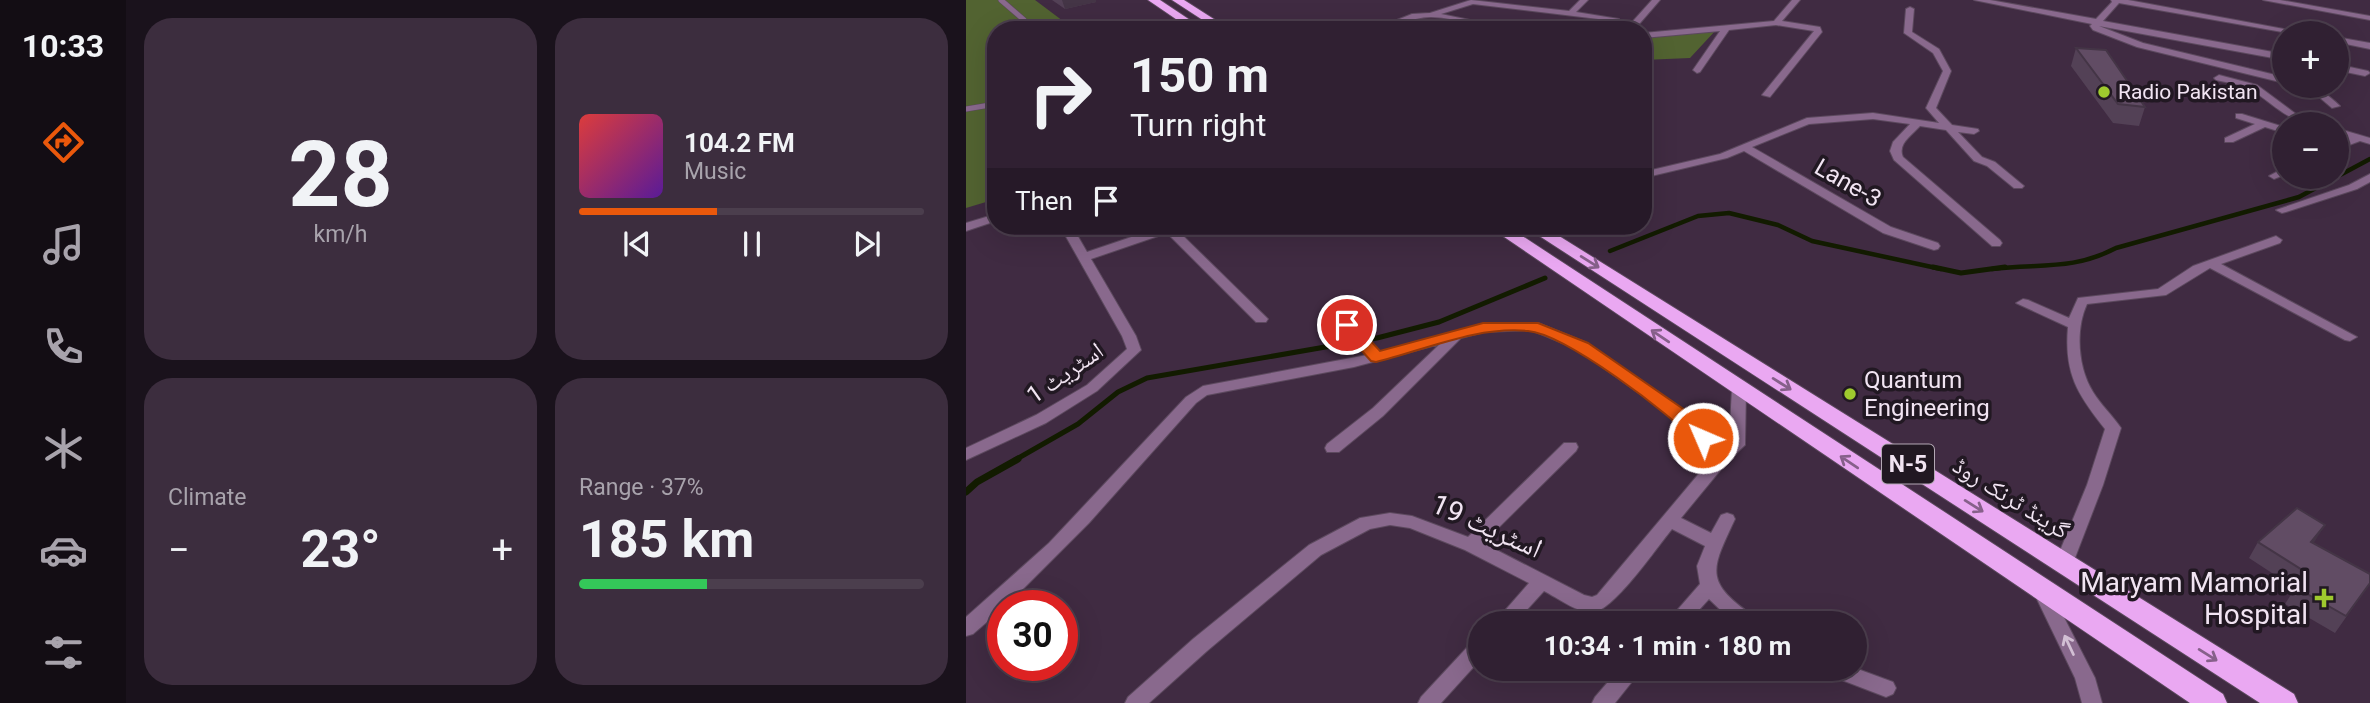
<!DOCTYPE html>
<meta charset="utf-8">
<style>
:root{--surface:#302032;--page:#3c2d3e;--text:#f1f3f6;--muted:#a8a3ac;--line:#4b3e4d;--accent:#ea580c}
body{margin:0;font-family:Roboto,"Noto Naskh Arabic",sans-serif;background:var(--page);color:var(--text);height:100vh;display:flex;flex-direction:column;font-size:26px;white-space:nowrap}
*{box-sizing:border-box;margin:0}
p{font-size:23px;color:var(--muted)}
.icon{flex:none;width:38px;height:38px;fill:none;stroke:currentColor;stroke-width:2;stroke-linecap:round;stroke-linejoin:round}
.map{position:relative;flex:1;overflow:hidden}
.panel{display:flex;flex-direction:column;gap:18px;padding:18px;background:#1a121c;width:840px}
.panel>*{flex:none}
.top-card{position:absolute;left:21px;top:21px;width:665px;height:214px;border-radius:28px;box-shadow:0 7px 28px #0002,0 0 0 2px var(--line);background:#302032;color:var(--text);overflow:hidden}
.fabs{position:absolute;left:1306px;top:21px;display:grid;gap:14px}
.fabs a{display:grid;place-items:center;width:77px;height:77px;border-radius:50%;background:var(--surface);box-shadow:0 7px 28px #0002,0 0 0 2px var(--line);font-size:35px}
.speed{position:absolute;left:21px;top:590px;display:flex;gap:14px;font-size:35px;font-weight:700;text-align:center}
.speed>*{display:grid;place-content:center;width:91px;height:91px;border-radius:50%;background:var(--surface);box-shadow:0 7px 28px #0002,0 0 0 2px var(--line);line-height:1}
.speed .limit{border:10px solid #d22;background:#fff;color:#111}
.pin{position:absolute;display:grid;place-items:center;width:60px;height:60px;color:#fff;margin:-30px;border:4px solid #fff;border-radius:50%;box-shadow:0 2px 7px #0007}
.me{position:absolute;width:77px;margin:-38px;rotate:315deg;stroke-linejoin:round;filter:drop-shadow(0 0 5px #0008)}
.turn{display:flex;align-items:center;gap:24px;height:147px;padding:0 28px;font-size:32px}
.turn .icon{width:91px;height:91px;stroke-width:2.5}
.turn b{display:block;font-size:49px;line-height:60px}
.then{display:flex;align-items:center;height:66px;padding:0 28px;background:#0003;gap:14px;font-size:26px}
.big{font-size:52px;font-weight:700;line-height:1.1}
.panel .widget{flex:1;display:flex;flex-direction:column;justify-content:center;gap:10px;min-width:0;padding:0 24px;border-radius:28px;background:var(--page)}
.panel .dial{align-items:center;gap:0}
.dial b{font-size:91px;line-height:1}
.song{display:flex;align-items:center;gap:21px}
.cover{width:84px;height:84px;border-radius:10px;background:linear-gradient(135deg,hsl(0 70% 55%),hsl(270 70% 35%))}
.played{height:7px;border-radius:4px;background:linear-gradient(90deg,var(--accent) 40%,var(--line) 40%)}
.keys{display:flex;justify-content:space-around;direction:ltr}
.heat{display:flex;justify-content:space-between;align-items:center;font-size:38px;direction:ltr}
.charge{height:10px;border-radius:5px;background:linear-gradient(90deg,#34c759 37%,var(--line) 0)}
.panel .tiles{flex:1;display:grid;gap:18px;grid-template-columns:repeat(2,1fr)}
.trip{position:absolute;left:502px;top:611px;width:399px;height:70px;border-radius:35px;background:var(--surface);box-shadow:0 7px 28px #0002,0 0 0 2px var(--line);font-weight:700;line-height:70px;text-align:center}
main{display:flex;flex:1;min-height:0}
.menu{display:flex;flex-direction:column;width:126px;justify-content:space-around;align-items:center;background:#130d14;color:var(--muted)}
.menu .icon{width:49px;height:49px}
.menu .selected{color:var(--accent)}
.menu b{font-size:32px;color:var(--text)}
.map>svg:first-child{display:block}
.green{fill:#526331}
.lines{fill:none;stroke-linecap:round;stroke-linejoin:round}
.stream-far2{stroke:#121b00;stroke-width:4.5}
.stream-far1{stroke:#121b00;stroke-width:5}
.stream{stroke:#121b00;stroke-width:7}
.service-casing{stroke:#5c495e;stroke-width:6}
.minor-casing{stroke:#5c495e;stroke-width:2}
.tertiary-casing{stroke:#5c495e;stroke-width:2}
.trunk-casing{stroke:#5c495e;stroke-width:2}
.service{stroke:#89698d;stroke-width:5}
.minor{fill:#89698d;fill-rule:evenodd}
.tertiary{fill:#89698d;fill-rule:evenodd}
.trunk{fill:#eaa8f2;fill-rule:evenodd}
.wall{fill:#534156}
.shaded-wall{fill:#443546}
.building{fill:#614c64;stroke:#443546;stroke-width:2}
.oneway{stroke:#86608a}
.oneway2{stroke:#d2bfd4}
.route{fill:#ea580c;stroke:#983908;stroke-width:2}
.poi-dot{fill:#9fca2e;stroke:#211822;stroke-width:2.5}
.labels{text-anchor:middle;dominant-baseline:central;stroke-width:7;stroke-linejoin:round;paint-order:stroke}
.far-poi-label{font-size:21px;fill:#f1e4f2;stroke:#211822;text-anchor:start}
.shield{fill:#211822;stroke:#b3a7b4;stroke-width:2}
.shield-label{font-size:23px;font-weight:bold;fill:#f1e4f2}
.street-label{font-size:24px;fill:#f1e4f2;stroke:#211822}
.poi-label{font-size:24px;fill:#f1e4f2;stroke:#211822;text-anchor:start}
.near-street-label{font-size:28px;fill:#f1e4f2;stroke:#211822}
.near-poi-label{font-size:28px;fill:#f1e4f2;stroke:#211822;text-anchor:end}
</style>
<main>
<nav class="menu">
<b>10:33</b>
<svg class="icon selected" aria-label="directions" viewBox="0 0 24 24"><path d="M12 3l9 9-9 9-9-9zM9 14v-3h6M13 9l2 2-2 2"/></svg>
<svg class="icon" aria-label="music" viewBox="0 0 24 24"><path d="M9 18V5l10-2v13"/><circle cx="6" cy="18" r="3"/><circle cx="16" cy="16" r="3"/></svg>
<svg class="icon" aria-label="phone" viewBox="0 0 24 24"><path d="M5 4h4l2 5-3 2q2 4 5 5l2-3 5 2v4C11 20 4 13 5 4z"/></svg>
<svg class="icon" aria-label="climate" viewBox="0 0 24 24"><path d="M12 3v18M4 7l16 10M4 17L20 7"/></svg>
<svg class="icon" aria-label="car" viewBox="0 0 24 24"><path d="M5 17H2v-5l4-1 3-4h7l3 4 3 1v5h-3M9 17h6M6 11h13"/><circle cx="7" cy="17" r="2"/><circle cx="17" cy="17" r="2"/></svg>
<svg class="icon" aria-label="filters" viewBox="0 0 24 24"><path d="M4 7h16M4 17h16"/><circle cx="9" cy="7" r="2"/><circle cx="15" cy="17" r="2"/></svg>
</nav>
<section class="panel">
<div class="tiles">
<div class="widget dial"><b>28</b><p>km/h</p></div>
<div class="widget">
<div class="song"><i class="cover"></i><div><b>104.2 FM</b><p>Music</p></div></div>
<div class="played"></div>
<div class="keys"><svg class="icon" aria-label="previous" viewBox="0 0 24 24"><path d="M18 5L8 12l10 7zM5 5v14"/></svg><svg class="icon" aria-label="pause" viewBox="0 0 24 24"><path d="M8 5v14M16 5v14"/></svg><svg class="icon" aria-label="next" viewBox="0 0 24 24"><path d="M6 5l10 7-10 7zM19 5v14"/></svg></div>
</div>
<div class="widget"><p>Climate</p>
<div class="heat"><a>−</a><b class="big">23°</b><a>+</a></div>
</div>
<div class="widget"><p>Range · 37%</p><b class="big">185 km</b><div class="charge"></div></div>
</div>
</section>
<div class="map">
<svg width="1404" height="703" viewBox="0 0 1404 703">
<rect width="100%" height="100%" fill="#402b42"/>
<path class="green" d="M0,0H69L109,30H30V199L0,208Z
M750,30L724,58L677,60V37Z"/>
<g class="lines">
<path class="stream-far2" d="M644,251L732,216L763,213L812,225L846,241L975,269
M1026,269C1073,263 1106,271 1150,248L1333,197L1404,159"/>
<path class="stream-far1" d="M967,267L995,273L1039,267
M49,460L112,424L152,392L181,378L411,338L473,322L579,278"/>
<path class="stream" d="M0,492L11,482L52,459"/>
<defs>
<path id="service" d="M35,0L58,20L62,30
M0,109L30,104"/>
<path id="minor" d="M505,0L603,11L614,0H622L610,12L653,19L649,21L507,4L475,14L552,30C522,30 494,18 465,17C444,17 427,30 406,30L446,14L464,13Z
M686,0H694L668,30H659Z
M826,0H834L816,21L854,27L856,32L804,97L796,95L848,31L810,25L763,30L734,72L731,73L727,70L754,31L677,38V33L808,21Z
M1008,0H1024L1130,19L1146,2L1145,0H1162L1339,33H1322L1153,3L1137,21L1318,54V60L1133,26L1177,43L1318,77V83L1171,47L1127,30L1124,26L1126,24Z
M1297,0H1314L1404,16V20Z
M944,7L948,9L946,32L973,49L985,71L970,108L986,125L1012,129L1013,131L1008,134L992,132L1016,157L1029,162L1058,186L1056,188H1048L1021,166L1008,161L980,130L954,126C946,135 931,144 937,157L1034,240L1036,243L1034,246H1026L928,160L924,151L927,142L944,124L907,119L843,124L786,147L925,227L972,243L974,246L972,249L968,250L917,233L778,151L761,158L677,178V172L754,154L841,118L907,113L973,123L960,108L977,71L967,53L938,33L940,9Z
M1370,37L1404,43V49L1370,42Z
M1370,64L1402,71L1404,73L1399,76L1370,70Z
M1253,75L1291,85L1330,114L1356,124C1324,125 1312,107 1287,91C1277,84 1262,83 1250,80L1248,78Z
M1331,86C1349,85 1362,94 1374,106L1366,108L1353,97Z
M1270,114H1276L1318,127V133L1299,127L1267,142H1259V138L1289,124L1270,118Z
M1370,128L1404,138V144L1394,141L1370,150V143L1383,138L1370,134Z
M1318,168V175L1308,179L1303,176Z
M1404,174V182L1391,189L1320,212L1316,213L1310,210L1383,185Z
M94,226H106L121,252L198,226H207L302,319L300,322H290L201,233L125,259L170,336L175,350L131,391L80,423L0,460V448L70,415L121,385L161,349L156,336Z
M1310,236L1316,240L1314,243L1255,264L1391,337L1384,341L1379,340L1244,268L1200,295L1121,304C1109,330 1112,368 1127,392C1135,405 1146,415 1155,428L1137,485L1107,563L1104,568L1098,570L1092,568L1089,563L1121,485L1139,429C1111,394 1098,373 1102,327L1050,303L1057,299L1062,300L1103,318L1112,298L1192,289L1227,266Z
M381,321L386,322L413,352L517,324L572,323L621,343L725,415L756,449L763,443L766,389L773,384L778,386L780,389L779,445L761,462L715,518L745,533L755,515L761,513L767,515L769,519C746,569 736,581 789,617L791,623H768L743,599L721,623H700L734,584L731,566L739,546L706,529C692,546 648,610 628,612C612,614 592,598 578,591L549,623H528L563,583L499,550L444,528L424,525L404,529L355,555L241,651L183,703H159L162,697L227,639L343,545L394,518L424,513L446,516L502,537L598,443H610L612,447L610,451L517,543L618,595L626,597L631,595L746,458L715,423L611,349L565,330L518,332L495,338L417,416L373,452H361L359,448L361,444L407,408L474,344L388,367L241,395L230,403L123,523L40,606H37V608L7,634L0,636V617L83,543L220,397L237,386L401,355L374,325Z
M1077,586L1083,588L1129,678L1136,703H1116L1109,678L1068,593L1071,588Z
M514,639V660L475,703H452L455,697L507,641Z
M654,668H677L649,703H626L629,697Z
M857,668H889L927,682L930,688L927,694L920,697L860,674Z"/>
<path id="tertiary" d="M30,214V221L0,231V223Z"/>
<path id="trunk" d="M182,0H194L239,30H226Z
M206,0H218L265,30H252Z
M522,226H541L1257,694L1261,703H1224Z
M558,226H577L1328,694L1332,703H1294Z"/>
</defs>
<use href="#service" class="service-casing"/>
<use href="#minor" class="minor-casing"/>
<use href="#tertiary" class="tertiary-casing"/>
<use href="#trunk" class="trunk-casing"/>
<use href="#service" class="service"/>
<use href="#minor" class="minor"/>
<use href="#tertiary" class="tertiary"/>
<use href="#trunk" class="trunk"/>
</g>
<path class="wall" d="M86,0H130V2L99,9Z
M1110,48L1179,107L1173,126L1147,123L1105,66Z
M322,226H363L339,237Z
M1292,542L1347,543L1404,583L1369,633L1319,604L1329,588L1283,558Z"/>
<path class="shaded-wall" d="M96,0H130V2L99,9Z
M336,226H363L339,237Z
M1359,525L1349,541L1336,559L1345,542Z"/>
<path class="building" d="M1110,48L1140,50L1179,107L1152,104Z
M1331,508L1359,525L1345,542L1404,574V583L1380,616L1329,587L1341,573L1292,542Z"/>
<defs><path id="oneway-shaft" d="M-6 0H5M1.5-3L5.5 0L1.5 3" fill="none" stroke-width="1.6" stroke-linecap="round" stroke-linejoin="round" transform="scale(1.75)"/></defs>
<g class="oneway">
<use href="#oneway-shaft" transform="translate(624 262) rotate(32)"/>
<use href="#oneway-shaft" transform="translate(694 336) rotate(-146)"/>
<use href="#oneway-shaft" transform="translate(816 384) rotate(32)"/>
<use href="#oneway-shaft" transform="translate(883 462) rotate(-146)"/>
<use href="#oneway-shaft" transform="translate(1008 506) rotate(32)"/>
<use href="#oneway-shaft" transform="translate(1242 655) rotate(32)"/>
</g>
<use class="oneway2" href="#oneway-shaft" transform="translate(1103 645) rotate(-115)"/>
<path class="route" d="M381,321L387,322L414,351L517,323H572L622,343L726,415L746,438L743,443H731C705,414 599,334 562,331C511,326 459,350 410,362L405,361L376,329L373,325Z"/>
<g class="poi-dot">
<circle cx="1138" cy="92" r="7"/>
<circle cx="884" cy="394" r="7"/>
<path d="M1354.5 587.5h7v7h7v7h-7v7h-7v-7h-7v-7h7z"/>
</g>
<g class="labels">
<g class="far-poi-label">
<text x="1152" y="92">Radio Pakistan</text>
</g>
<rect class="shield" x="916" y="444.5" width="52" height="39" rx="5"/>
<g class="shield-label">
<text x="942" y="464">N-5</text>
</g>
<g class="street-label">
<text transform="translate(882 183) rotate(30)">Lane-3</text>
<text transform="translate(99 373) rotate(-35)">اسٹریٹ 1</text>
<text transform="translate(1045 498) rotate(32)">گرینڈ ٹرنک روڈ</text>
</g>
<g class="poi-label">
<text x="898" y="380">Quantum<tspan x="898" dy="28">Engineering</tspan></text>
</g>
<g class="near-street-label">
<text transform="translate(521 526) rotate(24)">اسٹریٹ 19</text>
</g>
<g class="near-poi-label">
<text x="1342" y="582">Maryam Mamorial<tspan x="1342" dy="32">Hospital</tspan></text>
</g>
</g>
</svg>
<div class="fabs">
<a>+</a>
<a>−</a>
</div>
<div class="speed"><div class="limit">30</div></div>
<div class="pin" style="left:381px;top:325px;background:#d93025"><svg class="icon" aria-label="arrive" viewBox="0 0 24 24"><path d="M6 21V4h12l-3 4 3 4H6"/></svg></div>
<svg class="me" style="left:737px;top:438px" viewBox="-20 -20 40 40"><circle r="17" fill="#ea580c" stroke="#fff" stroke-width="3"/><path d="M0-11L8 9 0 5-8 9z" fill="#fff"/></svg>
<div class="trip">10:34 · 1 min · 180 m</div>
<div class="top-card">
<div class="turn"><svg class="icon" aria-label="right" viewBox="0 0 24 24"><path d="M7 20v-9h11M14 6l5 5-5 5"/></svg><div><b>150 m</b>Turn right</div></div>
<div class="then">Then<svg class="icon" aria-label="arrive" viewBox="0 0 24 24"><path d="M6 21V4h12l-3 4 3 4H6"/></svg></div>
</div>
</div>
</main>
